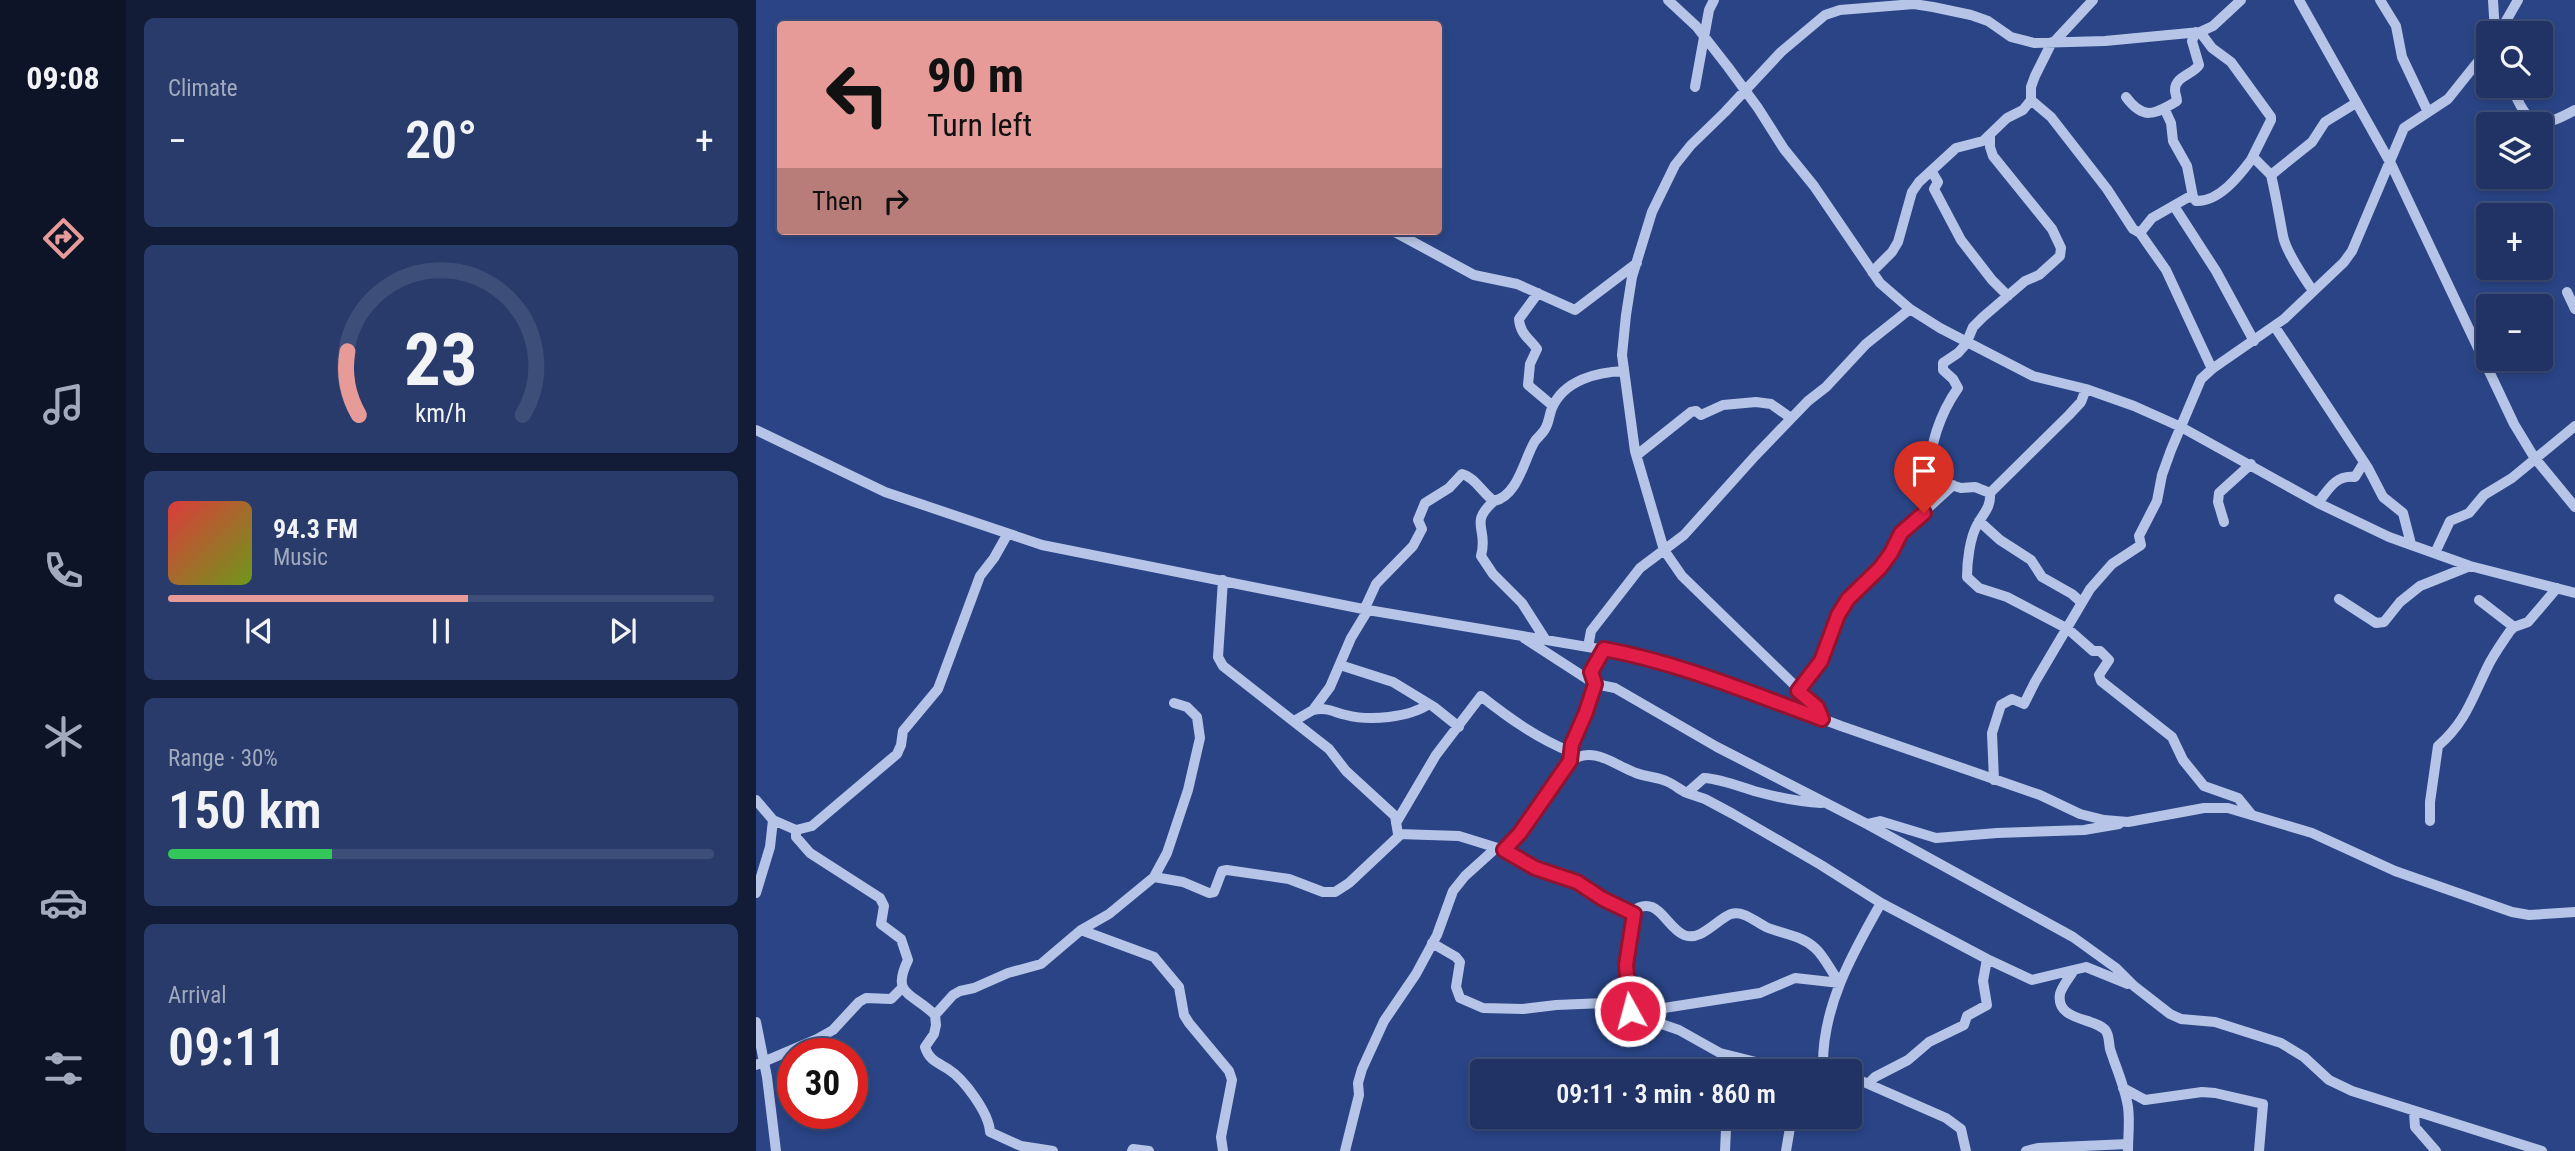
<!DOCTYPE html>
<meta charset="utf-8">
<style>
:root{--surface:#203364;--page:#283b6a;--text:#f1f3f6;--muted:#a2aabf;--line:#3d4e78;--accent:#e69b98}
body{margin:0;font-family:"Roboto Condensed",sans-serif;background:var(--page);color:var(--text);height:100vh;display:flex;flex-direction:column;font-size:26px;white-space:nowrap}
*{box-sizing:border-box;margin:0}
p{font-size:23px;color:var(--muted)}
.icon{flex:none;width:38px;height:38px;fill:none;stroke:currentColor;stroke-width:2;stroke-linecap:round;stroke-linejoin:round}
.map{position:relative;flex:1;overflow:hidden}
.panel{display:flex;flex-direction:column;gap:18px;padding:18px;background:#121c37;width:630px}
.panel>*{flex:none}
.hud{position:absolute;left:21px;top:21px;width:665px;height:214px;border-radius:7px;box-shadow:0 4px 10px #0003,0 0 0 2px var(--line);background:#e69b98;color:#111;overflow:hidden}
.tools{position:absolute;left:1720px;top:21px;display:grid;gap:14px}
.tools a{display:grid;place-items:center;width:77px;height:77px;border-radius:7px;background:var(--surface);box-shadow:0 4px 10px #0003,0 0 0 2px var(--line);font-size:35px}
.speed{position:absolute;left:21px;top:1038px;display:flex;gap:14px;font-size:35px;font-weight:700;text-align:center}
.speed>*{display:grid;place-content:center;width:91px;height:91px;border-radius:50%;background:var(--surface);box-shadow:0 4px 10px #0003,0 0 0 2px var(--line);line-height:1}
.speed .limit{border:10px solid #d22;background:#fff;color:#111}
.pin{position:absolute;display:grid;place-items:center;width:60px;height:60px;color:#fff;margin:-72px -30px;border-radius:50% 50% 50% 0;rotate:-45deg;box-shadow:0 0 7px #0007}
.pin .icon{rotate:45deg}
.me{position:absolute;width:77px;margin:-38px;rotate:353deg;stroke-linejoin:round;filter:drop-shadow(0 0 5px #0008)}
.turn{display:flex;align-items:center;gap:24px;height:147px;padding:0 35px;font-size:32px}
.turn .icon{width:91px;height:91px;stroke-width:2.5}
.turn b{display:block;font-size:49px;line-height:60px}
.then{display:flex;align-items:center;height:66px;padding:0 35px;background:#0003;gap:14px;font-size:26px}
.big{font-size:52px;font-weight:600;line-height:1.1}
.panel .card{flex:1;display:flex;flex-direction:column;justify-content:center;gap:10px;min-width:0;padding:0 24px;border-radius:10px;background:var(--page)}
.panel .dial{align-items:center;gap:0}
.dial svg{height:182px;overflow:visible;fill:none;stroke:var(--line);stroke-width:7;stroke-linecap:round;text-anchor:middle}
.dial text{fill:var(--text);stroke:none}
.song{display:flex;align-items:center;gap:21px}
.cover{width:84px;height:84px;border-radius:10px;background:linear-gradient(135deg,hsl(0 70% 55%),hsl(80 70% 35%))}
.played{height:7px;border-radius:4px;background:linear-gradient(90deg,var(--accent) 55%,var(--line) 55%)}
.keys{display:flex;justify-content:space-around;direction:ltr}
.heat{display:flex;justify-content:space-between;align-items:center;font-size:38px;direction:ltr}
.charge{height:10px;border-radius:5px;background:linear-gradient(90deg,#34c759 30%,var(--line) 0)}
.trip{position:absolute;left:714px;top:1059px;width:392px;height:70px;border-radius:7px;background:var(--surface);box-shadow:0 4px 10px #0003,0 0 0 2px var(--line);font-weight:600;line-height:70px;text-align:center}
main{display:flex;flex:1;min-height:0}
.dock{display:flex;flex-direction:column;width:126px;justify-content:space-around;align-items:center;background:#0d1428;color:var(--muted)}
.dock .icon{width:49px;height:49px}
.dock .active{color:var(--accent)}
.dock b{font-size:32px;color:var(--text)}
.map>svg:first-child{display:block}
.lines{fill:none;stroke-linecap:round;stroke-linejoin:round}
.minor{stroke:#b6c5e7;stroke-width:10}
.route-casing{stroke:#92132f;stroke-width:18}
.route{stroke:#e11d48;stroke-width:12}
</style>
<main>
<nav class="dock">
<b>09:08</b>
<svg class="icon active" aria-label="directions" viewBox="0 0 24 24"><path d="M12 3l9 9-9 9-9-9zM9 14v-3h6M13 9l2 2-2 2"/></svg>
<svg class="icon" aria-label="music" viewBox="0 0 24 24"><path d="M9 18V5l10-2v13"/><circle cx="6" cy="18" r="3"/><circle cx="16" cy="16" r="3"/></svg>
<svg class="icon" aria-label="phone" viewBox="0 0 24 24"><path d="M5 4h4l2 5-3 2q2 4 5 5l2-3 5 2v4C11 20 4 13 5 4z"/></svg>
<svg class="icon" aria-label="climate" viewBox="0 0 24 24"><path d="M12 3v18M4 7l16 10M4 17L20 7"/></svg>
<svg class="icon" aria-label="car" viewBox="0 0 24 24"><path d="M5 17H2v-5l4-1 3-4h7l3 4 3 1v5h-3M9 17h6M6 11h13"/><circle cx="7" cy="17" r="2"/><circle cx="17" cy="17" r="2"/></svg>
<svg class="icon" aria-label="filters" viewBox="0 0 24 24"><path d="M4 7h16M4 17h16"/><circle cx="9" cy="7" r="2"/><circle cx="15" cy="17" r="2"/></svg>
</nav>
<section class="panel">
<div class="card"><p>Climate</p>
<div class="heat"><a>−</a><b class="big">20°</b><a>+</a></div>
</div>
<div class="card dial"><svg viewBox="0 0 100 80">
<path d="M14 69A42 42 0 1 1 86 69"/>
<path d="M14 69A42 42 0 0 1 9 41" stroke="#e69b98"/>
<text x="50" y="56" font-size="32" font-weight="700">23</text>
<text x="50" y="72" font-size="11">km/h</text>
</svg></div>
<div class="card">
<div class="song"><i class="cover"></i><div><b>94.3 FM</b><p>Music</p></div></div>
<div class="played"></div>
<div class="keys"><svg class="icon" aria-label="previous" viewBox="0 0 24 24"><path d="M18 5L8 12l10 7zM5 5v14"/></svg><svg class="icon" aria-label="pause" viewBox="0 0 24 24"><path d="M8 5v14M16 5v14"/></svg><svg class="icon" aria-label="next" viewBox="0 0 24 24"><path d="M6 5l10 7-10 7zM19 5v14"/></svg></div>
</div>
<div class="card"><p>Range · 30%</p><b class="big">150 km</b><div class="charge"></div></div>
<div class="card"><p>Arrival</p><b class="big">09:11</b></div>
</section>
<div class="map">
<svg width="1819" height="1151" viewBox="0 0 1819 1151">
<rect width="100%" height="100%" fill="#2a4486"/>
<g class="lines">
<path class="minor" d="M912,0L940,26L972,67L1002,108L1028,149L1058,186L1124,283L1154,309L1184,328L1277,376L1330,389L1378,406L1425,427L1562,503L1633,537L1714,566L1819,593
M1543,0L1635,164L1758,424L1778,457L1819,507
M1624,0L1640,26L1646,57L1672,112
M1737,0L1739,33
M1444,32L1456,48L1475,62L1515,117V120L1495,160
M1743,33L1762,0
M1298,42L1337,0
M1785,84L1791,81V59
M1755,86C1773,126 1779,132 1819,110
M939,87L953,10L958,0
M1370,97C1387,120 1398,115 1421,101C1421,97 1419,94 1419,90C1419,76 1438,74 1443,65L1436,41L1440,32
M1275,100L1295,117L1351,189L1377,229L1384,233L1410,270L1456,369
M1409,110L1415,123L1417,141L1431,166L1437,197
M1176,172L1182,182L1178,189L1205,240L1236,280L1252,296
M1515,175C1520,196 1523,215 1527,236C1530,252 1548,278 1557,291
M1418,206L1460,271L1498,341
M637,231L718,275L761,284L819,310L881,263
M1384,233L1396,218L1431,198L1437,197L1440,201C1463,202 1483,176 1495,160L1499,159L1515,175L1556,142L1569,122L1600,103
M1116,272L1136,252L1142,242L1156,192L1163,182L1200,148L1227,141L1251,118L1267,110L1275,100V87L1279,76L1296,42
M1811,292L1819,309
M782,293L763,319C764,334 773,338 781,349L774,364L772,385L797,406
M1519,327L1612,468L1627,497L1647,513L1655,544
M1330,389L1325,402L1313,415L1234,493C1235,508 1228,512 1221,525C1214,538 1211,561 1211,577L1223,588L1251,597L1312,629L1337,651H1344L1353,660L1343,675L1345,681L1416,737L1427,760L1448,786L1482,798L1495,814
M0,430L129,492L286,545L612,610L879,655L957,678L1085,726L1284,795L1324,814L1348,820L1372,822L1448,808H1472L1556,833L1639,871L1756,912L1773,915L1819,912
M881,455L935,412L940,411L945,415L967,405L1000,402L1015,404L1035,418
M1234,493L1219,487L1205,488L1175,479C1171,448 1185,412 1202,388L1197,379L1187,370V363L1202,353L1210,344L1217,327L1227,317L1269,281L1283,275L1304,256L1305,248L1296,229L1237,156L1234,147V136
M738,501C712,524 733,528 725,556L737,574L766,603L789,639
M1562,503C1572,490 1580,474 1599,477L1607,464
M1223,521L1244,540L1275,560L1286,577L1316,594L1325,602
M1468,522L1462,502L1463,493L1495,464
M1679,553L1694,521L1713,513L1728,495L1756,478L1819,426
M467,580L462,657L467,666L573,749L590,771L639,816L642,834L703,836L748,850L779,868L821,882L847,899L878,914L870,965L873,1002L875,1011L882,1016L923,1030L964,1053L1000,1062L1067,1067L1082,1071
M1583,599L1620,623L1628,622L1644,602L1664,586L1714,566
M1723,600L1758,627
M608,610L620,584L657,546L666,529L662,520L669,503L693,488L706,474C719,477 727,494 738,501C762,496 768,459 779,441C782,437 787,433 789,429C793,423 793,415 796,408C808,380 841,372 868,371
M768,638L839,684L859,688L961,747L1111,824L1317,937L1360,968L1378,986L1414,1014L1425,1019L1459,1022L1525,1043L1548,1057L1573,1080L1596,1091L1786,1151
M832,647L835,631L884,568L928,535L999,456L1052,401L1070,387L1110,344L1154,309
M584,665L637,682L678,707L703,727
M1043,691L1065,661L1082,615L1092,599L1124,568L1135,553L1145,533L1197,485
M557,710C571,707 577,712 590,715C613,721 653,718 673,704
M1066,719L1061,707L926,576L908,550L879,451L866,355L870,315L876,277L896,212L919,165L935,145L969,112L1025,52L1069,15L1084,10L1158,4L1177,7L1215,15L1232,21L1255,37L1278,43L1349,41L1444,32L1457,26L1485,0
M538,721L557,710L574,687L595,638L612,610
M814,761C838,745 858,765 880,773C890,777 903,777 912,782C919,785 924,790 931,793L948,778C965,779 982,786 998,791C1020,797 1042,802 1065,803
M1238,780L1236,733L1245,705L1256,699L1268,704L1279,682L1334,589L1356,564L1385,545L1383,536L1401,501L1406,475L1415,450L1445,379L1456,369L1528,319L1588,262L1596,251L1648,128L1692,99L1732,49
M931,793L949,799L977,814L1065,865L1125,903L1231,959L1276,980L1330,967L1372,984
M0,800L17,820L14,847L0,893
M17,820L40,830L56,826L141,754L145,745L147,731L182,689L224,576L238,558L251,535
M1674,821V802L1682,746C1709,723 1716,699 1731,668C1737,655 1746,643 1754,631L1758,627L1772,622L1801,588
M640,823L680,755L725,696C754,719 781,738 815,752
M1111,824L1124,821L1180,838L1241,833L1328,830L1363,824
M40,830V837L54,853L124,898L128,906L125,924L145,939L152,960C135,995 155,992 179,1015L180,1025L178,1034L169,1047C173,1060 181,1062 192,1069C208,1079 233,1113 234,1132L265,1146L297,1151
M748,850L764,833L814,761L816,744L830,712L839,684L835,672L848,649
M398,877L427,882L453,893L458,892L466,871L471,870L533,879L567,892H579L593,883L644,835
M325,930L398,957L423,987L428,1015L433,1023L473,1071L476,1080L465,1137L467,1151
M676,943L700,957L704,962L700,987L704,998L727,1008L767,1009L800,1005L873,1002L908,1008L1004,993L1039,978L1084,983C1075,972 1069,957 1059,948C1045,935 1026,934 1010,927C1000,922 987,910 975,914C961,919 945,942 928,935C909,927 902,892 875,912
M1318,970C1314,977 1306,986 1304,994C1299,1023 1345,1017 1351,1033C1353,1037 1353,1044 1354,1049C1360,1068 1369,1087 1372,1107C1374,1121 1372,1136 1372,1151
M179,1015L197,995L204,991L218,988L252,973L285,964L325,930L353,914L398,877L411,853L432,790L444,738L441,717L431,707L418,703
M0,1022L11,1077L20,1151
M0,1065L61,1039L77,1030L103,1002L110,998L135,999L146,988
M1067,1067C1066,1007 1096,954 1125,903
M1094,1076L1190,1118L1205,1129L1210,1151
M1112,1084L1119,1077L1152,1060L1173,1042L1208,1025L1211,1016L1231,1005L1227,981L1231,959
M1367,1088L1389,1100L1446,1092L1459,1093L1507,1104L1503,1151
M1658,1112L1659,1127L1680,1151
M376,1151L377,1149L393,1151
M589,1151L603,1095L602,1083L606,1069L628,1021L660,974L681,935L697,891L709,876L740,848
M969,1151L970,1129L976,1116
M1030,1151L1036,1116
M1270,1151L1282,1148L1372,1144"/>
</g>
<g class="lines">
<defs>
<path id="route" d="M874,1011L870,965L878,914L847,899L821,882L779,868L748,850L764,833L814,761L816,744L830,712L839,684L835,672L848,649C924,663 994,693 1066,719L1061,707L1042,691L1065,661L1082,615L1092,599L1124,568L1135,553L1145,533L1168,513"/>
</defs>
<use href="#route" class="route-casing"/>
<use href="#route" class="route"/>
</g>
</svg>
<div class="tools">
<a><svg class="icon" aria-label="search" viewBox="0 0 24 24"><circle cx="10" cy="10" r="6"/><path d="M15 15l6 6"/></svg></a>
<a><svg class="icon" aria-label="layers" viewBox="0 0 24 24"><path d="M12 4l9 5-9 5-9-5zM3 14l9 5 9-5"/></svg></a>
<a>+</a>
<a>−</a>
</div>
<div class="speed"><div class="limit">30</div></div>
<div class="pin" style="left:1168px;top:513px;background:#d93025"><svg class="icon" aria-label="arrive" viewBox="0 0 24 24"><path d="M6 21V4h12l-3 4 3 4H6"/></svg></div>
<svg class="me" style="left:874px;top:1011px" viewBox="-20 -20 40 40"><circle r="17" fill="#e11d48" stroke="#fff" stroke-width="3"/><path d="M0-11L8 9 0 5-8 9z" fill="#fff"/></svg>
<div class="trip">09:11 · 3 min · 860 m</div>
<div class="hud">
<div class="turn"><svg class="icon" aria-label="left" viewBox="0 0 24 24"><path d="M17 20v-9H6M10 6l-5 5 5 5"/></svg><div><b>90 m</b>Turn left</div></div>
<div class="then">Then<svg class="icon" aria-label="right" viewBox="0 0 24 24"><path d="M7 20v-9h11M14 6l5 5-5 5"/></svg></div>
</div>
</div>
</main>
